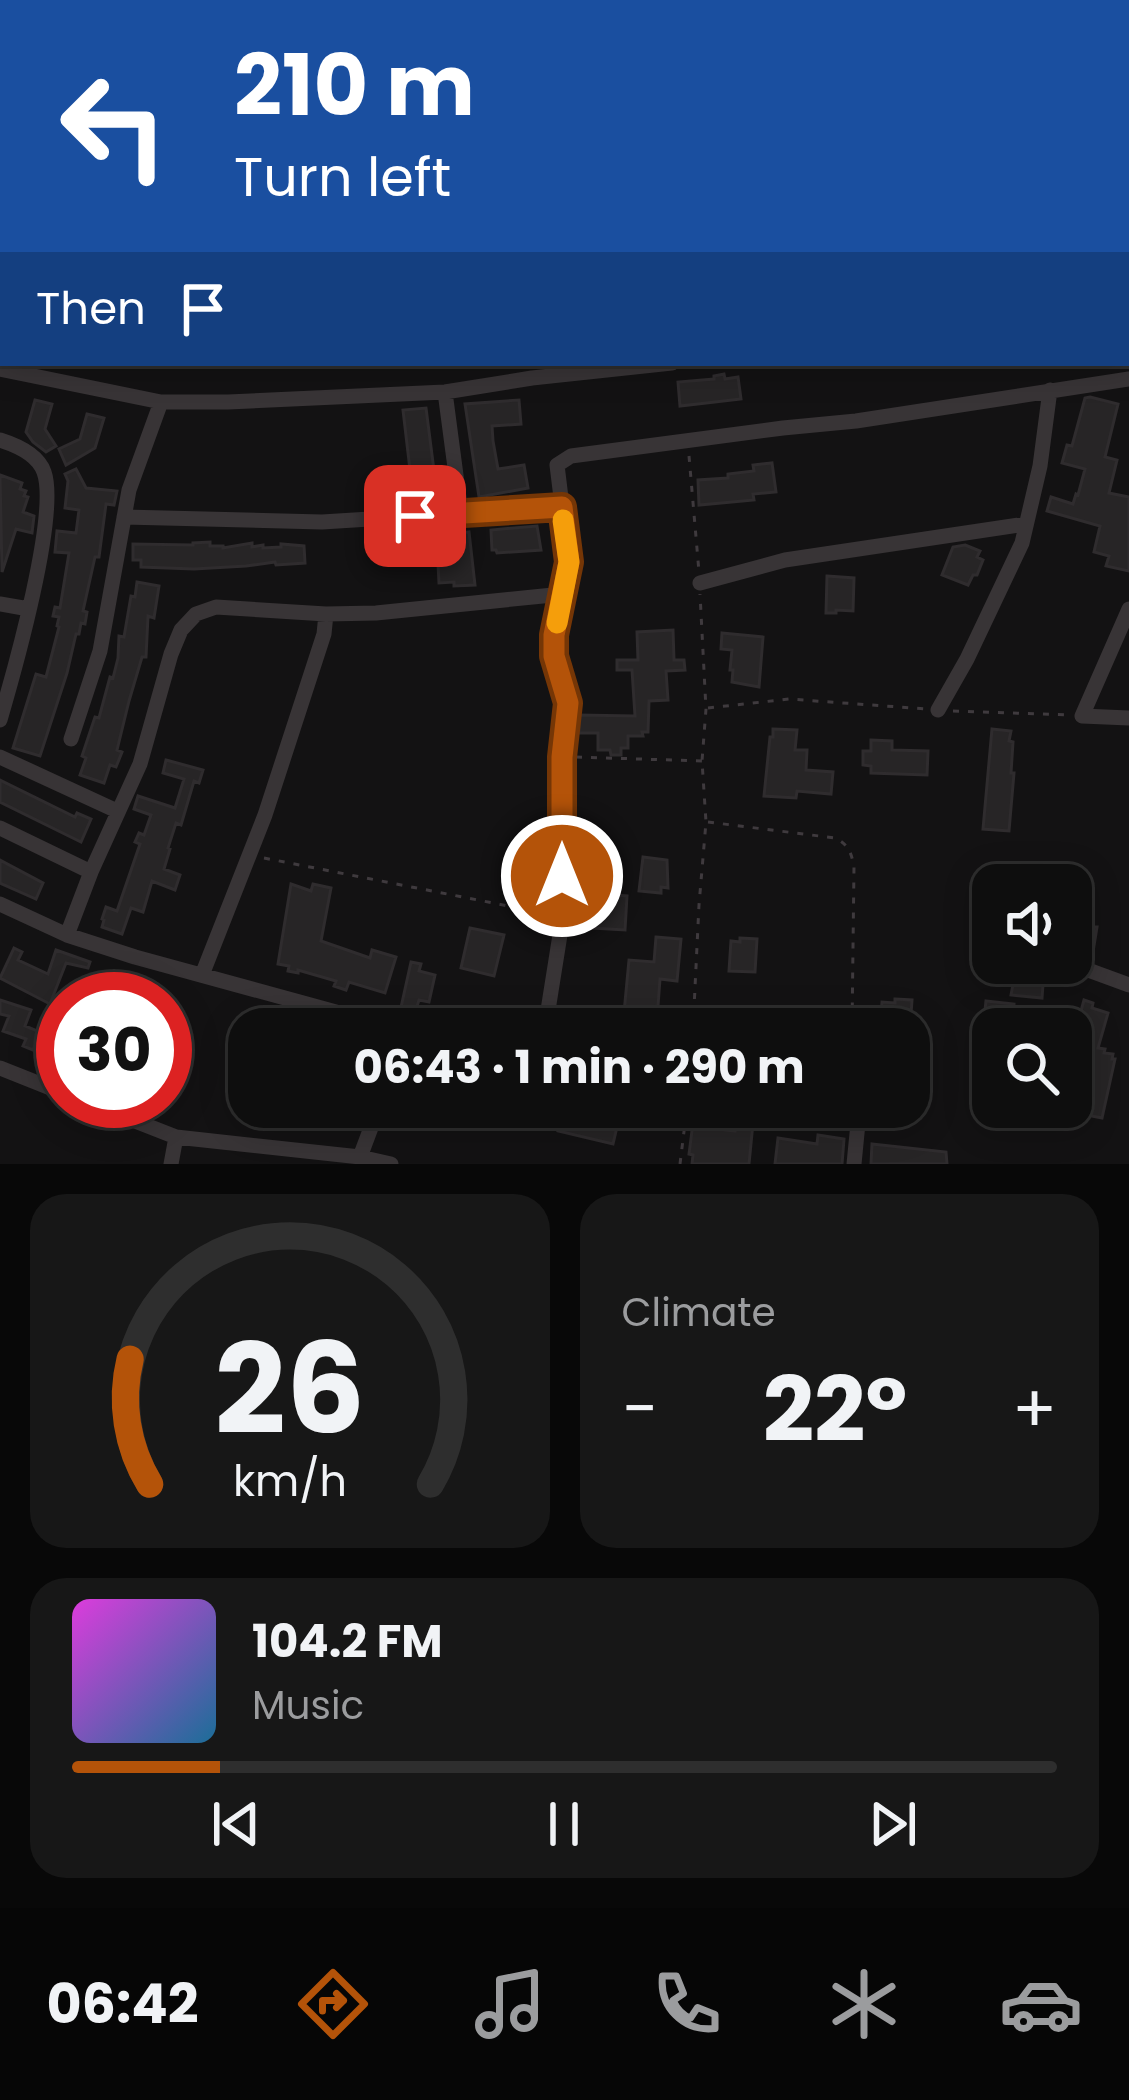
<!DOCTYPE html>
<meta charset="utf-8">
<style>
:root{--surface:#0e0e0e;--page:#171717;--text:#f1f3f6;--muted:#9b9c9e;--line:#2e2e2e;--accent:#b45309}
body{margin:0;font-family:Poppins,sans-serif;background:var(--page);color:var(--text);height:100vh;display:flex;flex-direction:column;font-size:45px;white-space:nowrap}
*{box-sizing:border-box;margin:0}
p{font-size:39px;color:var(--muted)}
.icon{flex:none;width:66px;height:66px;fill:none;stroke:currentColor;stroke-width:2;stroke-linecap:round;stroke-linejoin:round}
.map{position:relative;height:1164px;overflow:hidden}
.drawer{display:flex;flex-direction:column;gap:30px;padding:30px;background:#080808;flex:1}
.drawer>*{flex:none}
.hud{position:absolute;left:0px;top:0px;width:1131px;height:366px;box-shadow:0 6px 30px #0003,0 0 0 3px var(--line);background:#1a4fa0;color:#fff;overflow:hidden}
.buttons{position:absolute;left:972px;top:864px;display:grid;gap:24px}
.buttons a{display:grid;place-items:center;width:120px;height:120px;border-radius:24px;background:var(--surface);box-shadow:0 6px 30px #0003,0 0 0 3px var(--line);font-size:60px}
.speed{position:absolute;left:36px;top:972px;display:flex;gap:24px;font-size:60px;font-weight:700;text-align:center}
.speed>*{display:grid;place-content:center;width:156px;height:156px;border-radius:50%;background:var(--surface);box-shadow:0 6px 30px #0003,0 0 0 3px var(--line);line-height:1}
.speed .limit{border:18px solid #d22;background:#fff;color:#111}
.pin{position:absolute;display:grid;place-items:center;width:102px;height:102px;color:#fff;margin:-51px;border-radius:24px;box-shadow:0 6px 18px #0006}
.me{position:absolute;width:132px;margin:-66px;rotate:0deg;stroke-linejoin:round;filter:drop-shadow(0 0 9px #0008)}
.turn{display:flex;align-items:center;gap:42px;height:252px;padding:0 36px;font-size:54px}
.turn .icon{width:156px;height:156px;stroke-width:2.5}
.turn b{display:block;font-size:84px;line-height:102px}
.then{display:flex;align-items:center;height:114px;padding:0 36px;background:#0003;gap:24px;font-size:45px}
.big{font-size:90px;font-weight:700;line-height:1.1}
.drawer .widget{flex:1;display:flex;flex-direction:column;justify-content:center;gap:18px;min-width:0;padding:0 42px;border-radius:36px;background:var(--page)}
.drawer .dial{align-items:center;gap:0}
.dial svg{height:312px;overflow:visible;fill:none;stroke:var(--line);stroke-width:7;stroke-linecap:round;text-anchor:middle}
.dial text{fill:var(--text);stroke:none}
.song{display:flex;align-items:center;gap:36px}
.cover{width:144px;height:144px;border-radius:18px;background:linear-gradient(135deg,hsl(300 70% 55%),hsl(200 70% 35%))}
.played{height:12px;border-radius:6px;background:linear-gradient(90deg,var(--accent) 15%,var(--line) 15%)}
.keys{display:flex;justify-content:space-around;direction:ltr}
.heat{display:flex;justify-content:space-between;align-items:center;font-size:66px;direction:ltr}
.drawer .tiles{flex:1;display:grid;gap:30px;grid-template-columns:1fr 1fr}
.widget:last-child{grid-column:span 2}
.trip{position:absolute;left:228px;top:1008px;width:702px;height:120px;border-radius:36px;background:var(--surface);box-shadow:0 6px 30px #0003,0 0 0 3px var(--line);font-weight:700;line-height:120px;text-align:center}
.tab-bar{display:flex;height:192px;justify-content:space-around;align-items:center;background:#060606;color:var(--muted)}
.tab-bar .icon{width:84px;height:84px}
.tab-bar .on{color:var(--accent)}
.tab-bar b{font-size:54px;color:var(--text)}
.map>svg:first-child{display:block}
.building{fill:#272526;stroke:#2f2c2e;stroke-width:3}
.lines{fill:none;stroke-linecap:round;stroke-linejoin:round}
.path{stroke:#3f3a3e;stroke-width:3;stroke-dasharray:6 9;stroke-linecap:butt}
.minor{stroke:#383436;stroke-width:15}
.route-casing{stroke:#753606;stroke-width:30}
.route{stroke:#b45309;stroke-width:21}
.slow{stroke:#f59e0b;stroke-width:21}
</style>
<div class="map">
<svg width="1129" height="1164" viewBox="0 0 1129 1164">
<rect width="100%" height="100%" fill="#131213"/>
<path class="building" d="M724,374L725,379L738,377L741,399L680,406L678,382L714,379V376Z
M1090,397L1118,404L1105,457L1117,460L1109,493L1129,497V571L1106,566L1109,556L1094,552L1100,526L1047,511L1051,497L1073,504L1076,494L1078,495L1085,469L1062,463L1067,445L1072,446L1085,398Z
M35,400L52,404L45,429L56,446L46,452L33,442L26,432Z
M519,400L521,424L492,426L493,441L498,469L524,465L528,488L479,497L465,404Z
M426,408L438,502L414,504L403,410Z
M87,414L104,418L95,448L66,465L59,449L80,439Z
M772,463L776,492L753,494L754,500L699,505L698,480L728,478V474L754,471L753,465Z
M76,469L86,488L117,491L114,505L106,504L99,557H95L83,611L87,612L85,624L81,623L79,634H76L67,673L40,756L13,748L36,674L46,677L59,627L57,626L59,617L53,616L55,607L60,608L69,553L55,552L57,531L76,533L79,510L65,508L68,481L65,474Z
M0,475L22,483L20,489L26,491L24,496L28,497L23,512L34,516L32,533L16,529L2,572Z
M537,526L541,550L497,553L496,550H492L491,530Z
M469,532L475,585L454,586V582L439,583L438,564L453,563L450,534Z
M210,542V546H223V548L252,543V547L263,545V548L281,547V544L304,546L305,563L276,565L275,562L246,566L194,569L141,567V560H133V544L193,545V543Z
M965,545L980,551L977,557L983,560L977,575H973L968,585L942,575L953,547Z
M827,576L854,578L853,611L836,610V613H826Z
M137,582L159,586L154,618L148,616L146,657H142L129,701L117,750L122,752L116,767L110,765L104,783L80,775L86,758L82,756L95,717L99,718L110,677L113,678L118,658L119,636L124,637L131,596L135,597Z
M673,630L674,660H684L685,670L666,671L668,700L649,701L648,732H642L643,736H628V748H621V755H611L610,750H598V733H579V715L635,716L632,670H617V660H638L637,632Z
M722,633L763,637L759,687L732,682L733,670H730L732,650L721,649Z
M773,729L797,730L795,750H807L806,770L833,772L831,794L797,791L796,798L764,796L770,737H773Z
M992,729L1011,731L1009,741L1013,742L1011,773H1014L1009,831L983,829Z
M871,740L892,741V750L928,751L927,775L871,773V766L863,765V751H871Z
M166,760L203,770L199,783L194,781L181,825L176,823L168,848L170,849L164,869L180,875L175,890L152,881L143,912L131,908L122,934L102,927L104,920L102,919L106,907L117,911L140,844L135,842L139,833L144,835L151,815L134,809L138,796L175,808L184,779L163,773Z
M0,780L75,817L77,813L91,819L81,842L0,802Z
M643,857L667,860L668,888L661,887V893L639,891Z
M0,860L43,883L36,899L0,883Z
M1070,869L1083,870L1078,918L1090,920L1089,927H1097L1092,958L1081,955V950L1071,949V885H1063L1064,874L1069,875Z
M291,884L311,891L313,884L331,888L321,941L370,958L372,950L396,957L385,993L349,982L346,990L334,986L336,981L298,970V973L288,971L289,966L278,964Z
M575,892L627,896L625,930L592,928L594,909L575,908Z
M470,928L504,935L494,976L461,968Z
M656,937L681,939L677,981L660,979L658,1006L636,1009L635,1014L624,1013L629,960L654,962Z
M740,938L757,939L755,972L729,971L731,941L740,942Z
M14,948L22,952L18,960L48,974L56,950L90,962L88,968L66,963L50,1004L0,978Z
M411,962L421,964L419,971L435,975L429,1002L419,1000L414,1016L400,1012Z
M1016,969L1044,971L1042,998L1011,995Z
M895,999L912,1000L910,1029L880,1028L882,1002L895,1003Z
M0,1000L31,1010L25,1026L40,1032L33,1050L23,1046L26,1039L3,1031L9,1016L0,1014Z
M1084,1000L1093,1003L1092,1008L1108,1013L1098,1048L1105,1049L1104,1053L1113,1054L1112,1059H1115L1102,1118L1071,1112V1088L1077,1089L1087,1032L1076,1029Z
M986,1001L1014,1004L1012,1029H993V1038L982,1037Z
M492,1107H610L621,1110L613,1144L558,1131L560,1123L516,1122L517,1116L492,1115Z
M694,1115L718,1118L717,1129L735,1131L736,1121L753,1123L749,1164H692L693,1155L689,1154Z
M818,1135L844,1139L842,1164H775L778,1138L817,1144Z
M872,1144L946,1152L947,1164H871Z"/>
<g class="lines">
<path class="path" d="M689,456L699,572
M708,708L789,699L926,709
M953,711L1069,715
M576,757L702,761
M708,822L835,838C848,844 851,852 854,866L852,1029
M264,858L549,914
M693,1029L699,905L706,822L702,761L706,709L700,594
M680,1164L687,1107"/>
<path class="minor" d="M901,3V0
M0,8L3,9
M1128,53H1129
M1128,170H1129
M0,203L3,196
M0,256H3
M1128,301H1129
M0,369L161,402H228L445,392L532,378L672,363
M445,392L461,513
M0,440C16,445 38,455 44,472C59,514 14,672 0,720
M124,517L322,522L562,507
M700,583L785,560L1026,524
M0,604L29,609
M1129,609L1082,716L1129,718
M938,710L967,659L1022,543L1040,466L1050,390
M71,739L100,651L129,490L161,402
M0,757L117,811
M0,828L91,872
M0,904L67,935L135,957L398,1029
M67,935L91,872L140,764L171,654L181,630L196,614L216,607L326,614L376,613L553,595L564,582L569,563L557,465L571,456L783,428L856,421L1129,379
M1069,963L1129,985
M202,975L265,815L324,634L326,614
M545,1029L563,916L562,757L568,703L554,655L555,635L563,585
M0,1068L63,1093
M84,1101L176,1137L360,1157L391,1164
M360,1157L372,1125V1107
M171,1164L176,1137
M854,1164L859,1113L857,1107"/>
</g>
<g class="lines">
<defs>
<path id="route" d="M415,516L562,507L569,562L554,635V656L568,703L562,757V876"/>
</defs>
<use href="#route" class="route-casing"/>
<use href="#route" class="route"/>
<path class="slow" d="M557,623L569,562L563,520"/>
</g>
</svg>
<div class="buttons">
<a><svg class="icon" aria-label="sound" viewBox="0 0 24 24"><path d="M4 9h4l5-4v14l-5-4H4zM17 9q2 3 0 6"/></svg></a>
<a><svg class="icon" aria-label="search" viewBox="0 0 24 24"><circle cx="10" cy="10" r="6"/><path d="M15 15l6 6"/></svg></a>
</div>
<div class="speed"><div class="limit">30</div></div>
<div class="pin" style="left:415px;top:516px;background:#d93025"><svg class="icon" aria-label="arrive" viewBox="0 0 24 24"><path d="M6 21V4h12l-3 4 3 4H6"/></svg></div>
<svg class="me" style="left:562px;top:876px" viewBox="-20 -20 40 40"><circle r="17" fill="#b45309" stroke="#fff" stroke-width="3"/><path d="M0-11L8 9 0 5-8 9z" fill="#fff"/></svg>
<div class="trip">06:43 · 1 min · 290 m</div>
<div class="hud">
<div class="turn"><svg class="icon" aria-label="left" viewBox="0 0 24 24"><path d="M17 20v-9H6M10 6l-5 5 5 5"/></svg><div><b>210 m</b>Turn left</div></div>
<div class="then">Then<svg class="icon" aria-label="arrive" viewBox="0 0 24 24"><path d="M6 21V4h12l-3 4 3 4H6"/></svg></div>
</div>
</div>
<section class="drawer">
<div class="tiles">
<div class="widget dial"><svg viewBox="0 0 100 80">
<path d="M14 69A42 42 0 1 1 86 69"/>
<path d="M14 69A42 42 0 0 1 9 37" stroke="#b45309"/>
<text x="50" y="56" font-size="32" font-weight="700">26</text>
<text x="50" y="72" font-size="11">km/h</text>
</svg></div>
<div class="widget"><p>Climate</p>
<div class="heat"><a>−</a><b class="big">22°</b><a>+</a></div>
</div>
<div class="widget">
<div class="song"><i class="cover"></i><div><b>104.2 FM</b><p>Music</p></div></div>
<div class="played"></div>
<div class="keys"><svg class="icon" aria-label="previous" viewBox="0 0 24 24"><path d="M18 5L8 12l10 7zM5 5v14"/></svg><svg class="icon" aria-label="pause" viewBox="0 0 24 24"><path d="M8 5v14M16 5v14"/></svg><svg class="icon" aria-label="next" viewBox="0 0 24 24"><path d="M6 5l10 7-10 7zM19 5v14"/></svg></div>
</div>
</div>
</section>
<nav class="tab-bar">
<b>06:42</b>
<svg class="icon on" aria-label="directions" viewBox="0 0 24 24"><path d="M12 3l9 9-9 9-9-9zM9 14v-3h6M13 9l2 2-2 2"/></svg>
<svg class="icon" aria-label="music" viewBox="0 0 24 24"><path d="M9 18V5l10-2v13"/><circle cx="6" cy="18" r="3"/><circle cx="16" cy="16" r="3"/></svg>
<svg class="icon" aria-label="phone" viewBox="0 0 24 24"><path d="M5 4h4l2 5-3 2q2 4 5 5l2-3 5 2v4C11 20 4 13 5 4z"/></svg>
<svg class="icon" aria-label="climate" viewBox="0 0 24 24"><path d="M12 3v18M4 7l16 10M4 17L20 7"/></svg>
<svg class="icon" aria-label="car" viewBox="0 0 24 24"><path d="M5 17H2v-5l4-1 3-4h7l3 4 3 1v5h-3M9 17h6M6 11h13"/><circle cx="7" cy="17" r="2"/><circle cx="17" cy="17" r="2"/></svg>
</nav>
